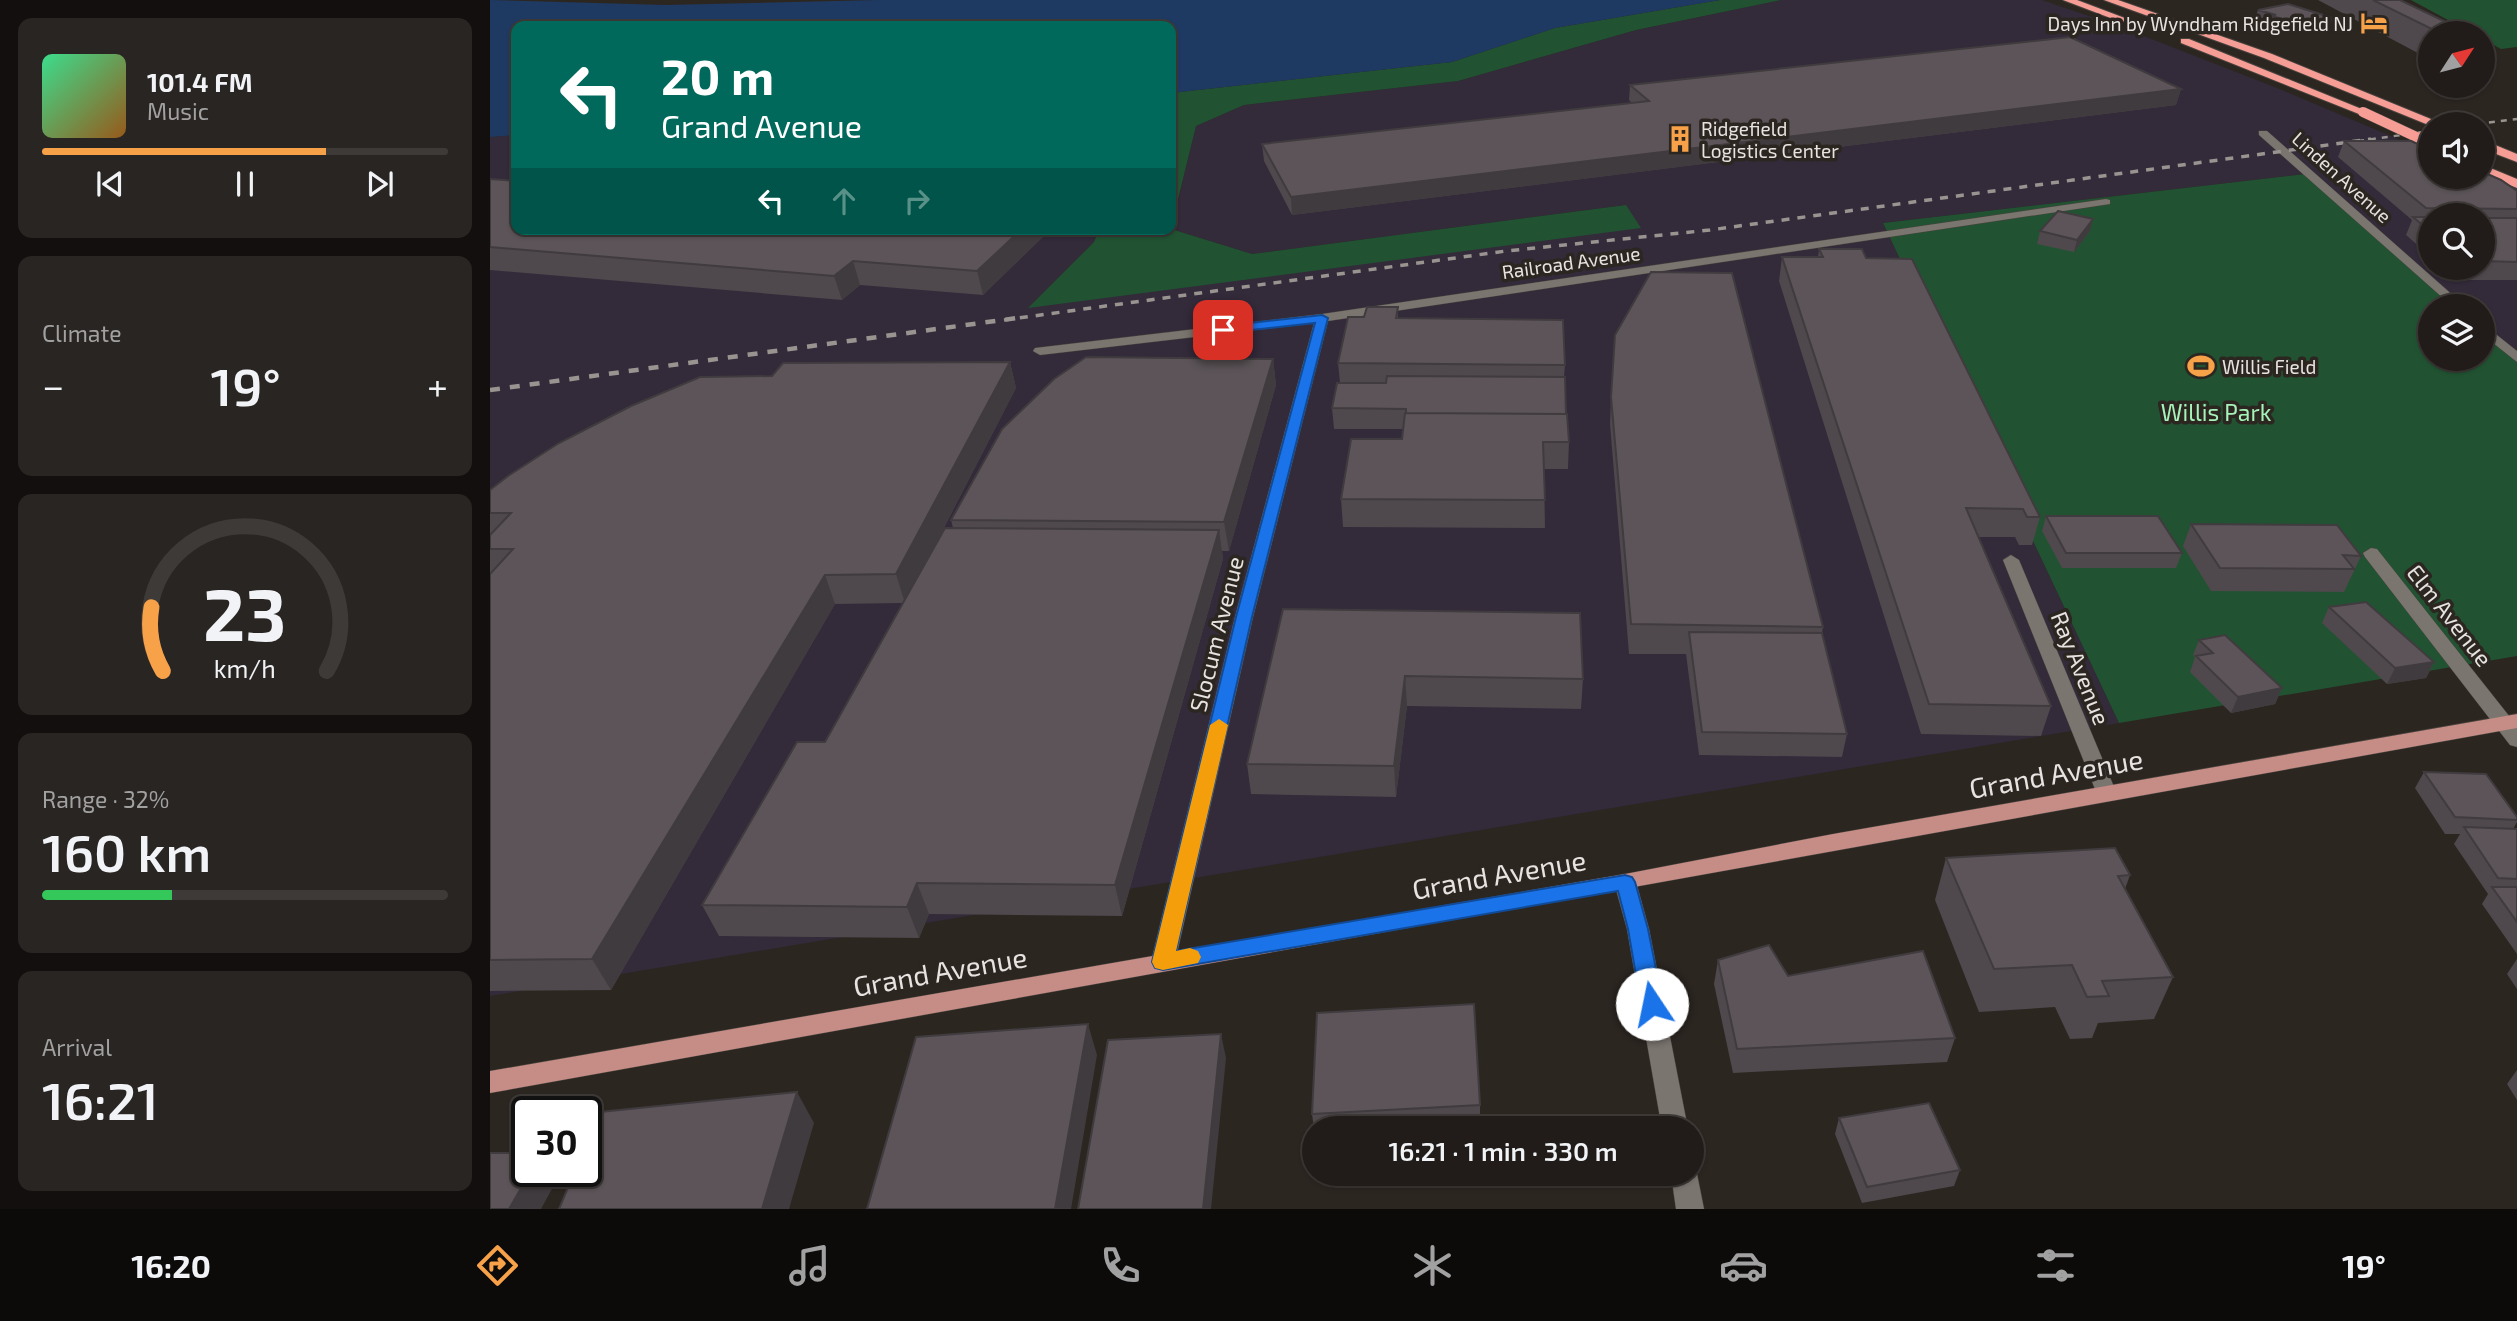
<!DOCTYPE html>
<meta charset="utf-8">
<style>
:root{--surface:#211c19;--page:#292522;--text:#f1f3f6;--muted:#a2a1a2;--line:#3e3a38;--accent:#f7a149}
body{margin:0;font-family:"Exo 2",sans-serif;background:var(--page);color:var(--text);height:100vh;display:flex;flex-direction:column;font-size:26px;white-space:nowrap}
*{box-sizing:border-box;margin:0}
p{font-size:23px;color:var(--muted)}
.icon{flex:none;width:38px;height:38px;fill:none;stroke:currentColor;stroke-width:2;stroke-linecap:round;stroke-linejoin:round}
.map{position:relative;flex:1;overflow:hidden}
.drawer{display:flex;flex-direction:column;gap:18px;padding:18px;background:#120f0e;width:490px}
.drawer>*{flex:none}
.top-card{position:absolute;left:21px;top:21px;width:665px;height:214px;border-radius:14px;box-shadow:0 2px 5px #0004,0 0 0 2px var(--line);background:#00695c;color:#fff;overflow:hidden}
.needle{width:46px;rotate:54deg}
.buttons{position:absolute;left:1928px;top:21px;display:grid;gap:14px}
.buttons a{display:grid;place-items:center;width:77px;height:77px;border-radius:50%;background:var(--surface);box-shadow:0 2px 5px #0004,0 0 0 2px var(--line);font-size:35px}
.speed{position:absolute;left:21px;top:1096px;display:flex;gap:14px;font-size:35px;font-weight:700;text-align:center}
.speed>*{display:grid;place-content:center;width:91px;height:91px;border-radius:50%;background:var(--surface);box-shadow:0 2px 5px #0004,0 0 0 2px var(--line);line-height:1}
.speed .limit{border:4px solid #111;border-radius:10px;background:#fff;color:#111}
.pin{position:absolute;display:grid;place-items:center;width:60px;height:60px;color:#fff;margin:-30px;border-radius:14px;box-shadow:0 4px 10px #0006}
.me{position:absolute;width:77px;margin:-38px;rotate:349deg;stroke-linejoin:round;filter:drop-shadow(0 0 5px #0008)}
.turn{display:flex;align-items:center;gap:24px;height:147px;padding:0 35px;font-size:32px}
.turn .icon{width:91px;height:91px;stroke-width:2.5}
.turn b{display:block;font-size:49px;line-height:60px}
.lanes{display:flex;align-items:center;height:66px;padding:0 35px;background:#0003;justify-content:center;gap:35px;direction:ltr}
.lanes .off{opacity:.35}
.big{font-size:52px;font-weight:600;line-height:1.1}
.drawer .tile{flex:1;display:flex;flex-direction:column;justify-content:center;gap:10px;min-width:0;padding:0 24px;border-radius:14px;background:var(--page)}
.drawer .dial{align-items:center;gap:0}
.dial svg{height:182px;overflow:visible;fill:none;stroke:var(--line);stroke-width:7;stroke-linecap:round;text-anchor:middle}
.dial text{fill:var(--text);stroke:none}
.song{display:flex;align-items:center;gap:21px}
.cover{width:84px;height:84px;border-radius:10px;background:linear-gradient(135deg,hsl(150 70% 55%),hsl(30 70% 35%))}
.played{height:7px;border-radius:4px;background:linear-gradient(90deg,var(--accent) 70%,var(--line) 70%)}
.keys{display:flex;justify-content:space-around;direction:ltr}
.heat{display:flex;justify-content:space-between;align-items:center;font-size:38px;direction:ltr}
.charge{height:10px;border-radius:5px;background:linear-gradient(90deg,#34c759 32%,var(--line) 0)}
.trip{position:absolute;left:812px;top:1116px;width:402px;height:70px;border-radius:35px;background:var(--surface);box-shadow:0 2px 5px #0004,0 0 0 2px var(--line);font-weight:600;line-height:70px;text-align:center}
.tabs{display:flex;height:112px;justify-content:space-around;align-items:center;background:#0d0b0a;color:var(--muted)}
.tabs .icon{width:49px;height:49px}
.tabs .on{color:var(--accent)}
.tabs b{font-size:32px;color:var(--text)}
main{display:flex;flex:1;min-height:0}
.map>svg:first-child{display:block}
.industrial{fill:#332a3a;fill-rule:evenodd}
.green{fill:#215332}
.water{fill:#1f3a62}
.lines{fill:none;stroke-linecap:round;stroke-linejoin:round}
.street-casing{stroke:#47423d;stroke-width:1}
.primary-casing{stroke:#47423d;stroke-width:1}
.highway-casing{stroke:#47423d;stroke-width:2}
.street{fill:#7b756f;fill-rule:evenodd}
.primary{fill:#c58d86;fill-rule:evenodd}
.highway{fill:#f69d95;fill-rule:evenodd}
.rail-far2{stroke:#999490;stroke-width:2.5;stroke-dasharray:6 6;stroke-linecap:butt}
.rail-far1{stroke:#999490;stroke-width:3.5;stroke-dasharray:8 8;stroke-linecap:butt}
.rail{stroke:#999490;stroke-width:4.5;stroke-dasharray:10 10;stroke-linecap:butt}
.highway-bridge-far1-casing{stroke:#47423d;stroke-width:11;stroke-linecap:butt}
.highway-bridge-casing{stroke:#47423d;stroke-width:15;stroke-linecap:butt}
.highway-bridge-far1{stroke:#f69d95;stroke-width:10}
.highway-bridge{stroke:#f69d95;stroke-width:14}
.wall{fill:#4f484c}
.shaded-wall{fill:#403b3e}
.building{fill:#5c5458;stroke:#403b3e;stroke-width:2}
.route{fill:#1a73e8;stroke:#114b97;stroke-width:2}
.slow{fill:#f59e0b}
.labels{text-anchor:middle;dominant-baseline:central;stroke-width:7;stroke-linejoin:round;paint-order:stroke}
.far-poi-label{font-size:19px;fill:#e7e3e0;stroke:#2c2621;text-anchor:start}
.far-street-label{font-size:19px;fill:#e7e3e0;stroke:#2c2621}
.park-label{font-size:23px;fill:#a5f2ba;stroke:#2c2621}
.street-label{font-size:23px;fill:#e7e3e0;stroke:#2c2621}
.near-street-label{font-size:28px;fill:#e7e3e0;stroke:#2c2621}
</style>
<main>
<section class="drawer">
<div class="tile">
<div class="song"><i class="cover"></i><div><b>101.4 FM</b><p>Music</p></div></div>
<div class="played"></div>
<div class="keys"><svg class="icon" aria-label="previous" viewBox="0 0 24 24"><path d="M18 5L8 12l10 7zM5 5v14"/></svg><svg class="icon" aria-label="pause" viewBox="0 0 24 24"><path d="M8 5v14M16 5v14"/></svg><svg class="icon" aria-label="next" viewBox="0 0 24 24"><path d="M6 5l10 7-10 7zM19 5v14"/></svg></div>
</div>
<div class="tile"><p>Climate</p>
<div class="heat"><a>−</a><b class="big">19°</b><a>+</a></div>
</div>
<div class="tile dial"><svg viewBox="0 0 100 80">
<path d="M14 69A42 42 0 1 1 86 69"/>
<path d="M14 69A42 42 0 0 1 9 41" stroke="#f7a149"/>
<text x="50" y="56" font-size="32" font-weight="700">23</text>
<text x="50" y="72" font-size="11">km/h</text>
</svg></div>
<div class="tile"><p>Range · 32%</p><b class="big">160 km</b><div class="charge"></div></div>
<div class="tile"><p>Arrival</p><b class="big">16:21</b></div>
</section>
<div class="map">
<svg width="2027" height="1209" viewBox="0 0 2027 1209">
<rect width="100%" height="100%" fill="#2c2621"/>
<path class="industrial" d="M1291,0H1552L1628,26L1787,88L1941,153V177L1993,175L2027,189V357L1993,326V306H1971L1824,173L1393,223L1629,723L0,996V137L26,135V229H609L604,242L539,307L1136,205L762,254L681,229L706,126L754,105L968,81L1146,30ZM1941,215H1993V268H1941Z"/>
<path class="green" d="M1230,0H1291L1146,30L968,81L754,105L706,126L681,228V93L962,62L1065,28Z
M1921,0H2027V47L2011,49L1993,39V33H1982Z
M1824,173L1971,306H1941V359H1993V326L2027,357V656L1629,723L1393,223Z
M1136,205L1151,228L538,308L604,242L609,229H681L762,254Z"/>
<path class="water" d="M0,0L176,5L388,0H1230L1065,28L962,62L681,93V26H26V135L0,137Z"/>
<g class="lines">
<defs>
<path id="street" d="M1769,131H1777L1975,306H1962L1769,135Z
M1616,199L1620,200V204L838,321L763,617L685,962L681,969L673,971L665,969L661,962L745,617L824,323L550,355L543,351L545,348L832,314Z
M1993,324L2027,351V362L1993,335Z
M1881,548L1887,549L2027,726V747L2020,745L1875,557L1873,553Z
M1521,555L1529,560L1627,794L1624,799L1617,801L1610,799L1607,794L1513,560Z
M1135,874L1143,876L1146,882L1159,929L1198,1129H1172L1137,929L1124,882L1127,876Z
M1202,1165L1207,1174L1214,1209H1186L1181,1174H1202Z"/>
<path id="primary" d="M2027,714V728L0,1093V1071L1135,874L1343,834Z"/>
<path id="highway" d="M1573,0H1587L1640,20L1631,22Z
M1614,0H1628L1782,54L1953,124L1941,126L1774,58Z
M1691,39H1699L1879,112L1869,114L1691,43Z
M1993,140L2027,154V162L1993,149Z
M1993,165L2027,179V188L1993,174Z"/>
</defs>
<use href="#street" class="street-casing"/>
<use href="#primary" class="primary-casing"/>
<use href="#highway" class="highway-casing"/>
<use href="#street" class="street"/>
<use href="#primary" class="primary"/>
<use href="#highway" class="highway"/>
<path class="rail-far2" d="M1987,124L2027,119
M1868,141L1941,131"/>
<path class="rail-far1" d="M514,320L1016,251L1220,230L1881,139"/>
<path class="rail" d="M0,390L527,318"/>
<defs>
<path id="highway-bridge-far1" d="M1873,112L1935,141"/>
<path id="highway-bridge" d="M1931,139L1941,144"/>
</defs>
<use href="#highway-bridge-far1" class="highway-bridge-far1-casing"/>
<use href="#highway-bridge" class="highway-bridge-casing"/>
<use href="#highway-bridge-far1" class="highway-bridge-far1"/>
<use href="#highway-bridge" class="highway-bridge"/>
</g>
<path class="wall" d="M1828,0H1910L1979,33H1941V60Z
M1768,10L1839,28L1810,33L1778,26L1779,24L1765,19Z
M1140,85L1691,89L1686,105L802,215L774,161L772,144L1142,103L1139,100Z
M1854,141L2027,191V280H1968L1954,268H1993V215H1941V257L1916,235L1922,220L1848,157Z
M0,179L561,229L493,295L370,285L352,300L0,270Z
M1550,231H1600L1584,252L1547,244Z
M1329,249L1376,258L1550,517L1542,545H1529L1525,537H1489L1561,706L1551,736L1431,734L1289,281L1292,257H1328Z
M908,307V318L1075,365L1074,377L1079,442L1078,469H1054L1055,528L853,527L851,499L912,439L913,429H844L842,408L850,383L848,363L874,317Z
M783,359L786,385L739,551H732L733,559L632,916L439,914L429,938L229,936L212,905L335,742L413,603L345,604L121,990L0,991V490L282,376L520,362L526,388L441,553L463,528L461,520Z
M1121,397L1333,627L1332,633L1357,734L1352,757L1209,755L1196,654H1139L1120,424Z
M1556,516L1692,553L1686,568H1572L1552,531Z
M1701,524L1871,556L1854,592L1721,591L1693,546Z
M1839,607L1944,662L1936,678L1897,684L1832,623Z
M793,609L1093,679L1091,709L917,706L906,797L761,794L757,764Z
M1709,640L1792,688L1785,704L1741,713L1700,672L1705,657L1703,655Z
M1934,772L2027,817V822L2023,829H2027V954L1992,904L1998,894L1964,844L1970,834H1955L1925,788Z
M1456,858L1640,875L1635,889L1683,977L1664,1019L1608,1023L1602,1038L1580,1039L1565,1007L1489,1012L1445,900Z
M2027,959V989L2017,974Z
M1228,960L1298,976L1465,1038L1457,1062L1243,1073L1224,984Z
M2027,1070V1100L2017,1084Z
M990,1105V1128L981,1129H824L822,1114Z
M1349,1118L1470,1170L1464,1186L1372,1203L1345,1134Z"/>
<path class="shaded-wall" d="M1843,18L1839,28L1810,33L1813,24Z
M1691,89L1686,105L802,215L801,197Z
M1603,219L1600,231L1584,252L1587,240Z
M532,229H561L493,295L487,271Z
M363,261L370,285L352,300L344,276Z
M783,359L786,385L739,551L734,522Z
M520,362L526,388L415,603L406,574Z
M729,530L733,559L632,916L625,885Z
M335,575L345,604L121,990L102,959Z
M1944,662L1936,678L1897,684L1905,668Z
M915,676L917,706L906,797L904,766Z
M1792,688L1785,704L1741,713L1748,697Z
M427,883L439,914L429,938L417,907Z
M598,1024L607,1055L581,1209H565Z
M731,1034L736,1058L721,1209H713Z
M307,1092L324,1123L299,1209H272Z
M41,1171H65L69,1176L51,1209H19Z"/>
<path class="building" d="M1883,0H1910L1979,33H1950Z
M1798,4L1843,18L1813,24L1781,16L1786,15L1768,10Z
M1580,37L1691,89L801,197L772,144L1159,101L1140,85Z
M1854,141H1921L1941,150V177H1993V172L2011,180L2027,191V209L1936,208Z
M0,179L26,181V229H532L487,271L363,261L344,276L0,247Z
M1568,211L1603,219L1587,240L1550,231Z
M1923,217H1941V232Z
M1993,218H2027V262L1993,261Z
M1329,249H1372L1376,258L1422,259L1550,517H1537L1533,509L1476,508L1561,706L1439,704L1292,257H1333Z
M1161,272L1242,273L1333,627L1141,624L1121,397L1125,335Z
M877,307H908L906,318L1073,320L1075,365L848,363L858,317H874Z
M596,357L783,359L734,522L461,520L512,429L564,379Z
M520,362L406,574L335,575L102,959L0,960V574L23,549H0V535L21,513H0V490L18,476L69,443L141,406L210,377L282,376L293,363Z
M897,376L1075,377L1076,414L916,413V409L842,408L847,383H896Z
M915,413L1077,414L1079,442H1053L1055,500L851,499L861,439H912Z
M1556,516H1668L1692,553H1576Z
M1701,524L1847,525L1871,556L1853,555L1864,569L1730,568Z
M455,528L729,530L625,885L427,883L417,907L212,905L307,742H335Z
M1876,602L1944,662L1905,668L1839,607Z
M793,609L1090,613L1093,679L915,676L904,766L757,764Z
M1199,632L1332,633L1357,734L1212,732Z
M1735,635L1792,688L1748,697L1706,656L1723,653L1709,640Z
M1934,772L1996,774L2027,817V820L1965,817Z
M1974,827L2027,829V879L2008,878Z
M1625,848L1640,875L1628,876L1683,977L1612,981L1619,996L1597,997L1582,965L1504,969L1456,858Z
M2002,887H2027V922Z
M1279,945L1298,976L1433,951L1465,1038L1247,1049L1228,960Z
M984,1004L990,1105L822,1114L827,1013Z
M598,1024L565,1209H377L426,1037Z
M731,1034L713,1209H588L618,1040Z
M307,1092L272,1209H69L85,1171H96V1144L110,1112Z
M1439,1103L1470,1170L1377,1187L1349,1118Z
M0,1153H37V1171H41L19,1209H0Z"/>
<path class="route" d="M832,315L838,318L762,617L686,951L1135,875L1142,877L1145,882L1158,929L1173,1004L1170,1010L1162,1013L1154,1010L1151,1004L1138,929L1128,891L673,970L665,968L662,962L746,617L825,323L733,333L727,330L733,326Z"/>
<path class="slow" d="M729,719L738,725L686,951L700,948L708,951L711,957L708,963L673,970L665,968L662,962L720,725Z"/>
<defs>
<symbol id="hotel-bare" viewBox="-9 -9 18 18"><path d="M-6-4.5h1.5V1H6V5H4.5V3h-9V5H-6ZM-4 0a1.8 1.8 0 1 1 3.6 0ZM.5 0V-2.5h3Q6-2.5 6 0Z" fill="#f7a149" stroke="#2c2621" stroke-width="2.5" paint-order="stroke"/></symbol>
<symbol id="building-bare" viewBox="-9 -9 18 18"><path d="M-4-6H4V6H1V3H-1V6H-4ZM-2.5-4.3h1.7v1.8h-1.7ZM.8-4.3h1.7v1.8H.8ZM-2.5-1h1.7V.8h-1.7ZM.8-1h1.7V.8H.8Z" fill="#f7a149" stroke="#2c2621" stroke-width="2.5" paint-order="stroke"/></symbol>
<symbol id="stadium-bare" viewBox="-9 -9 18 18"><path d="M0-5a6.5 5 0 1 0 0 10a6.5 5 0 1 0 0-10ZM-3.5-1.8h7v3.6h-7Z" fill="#f7a149" stroke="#2c2621" stroke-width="2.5" paint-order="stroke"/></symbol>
</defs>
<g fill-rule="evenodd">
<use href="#hotel-bare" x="1865" y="4" width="38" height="38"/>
<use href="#building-bare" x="1171" y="120" width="38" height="38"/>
<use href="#stadium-bare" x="1692" y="347" width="38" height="38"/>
</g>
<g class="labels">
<g class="far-poi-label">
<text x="1863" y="23" text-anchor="end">Days Inn by Wyndham Ridgefield NJ</text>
<text x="1211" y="128">Ridgefield<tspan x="1211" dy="22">Logistics Center</tspan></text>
<text x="1732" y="366">Willis Field</text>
</g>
<g class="far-street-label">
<text transform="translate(1852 177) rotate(42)">Linden Avenue</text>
<text transform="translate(1081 262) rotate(-8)">Railroad Avenue</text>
</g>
<g class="park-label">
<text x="1726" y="412">Willis Park</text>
</g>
<g class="street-label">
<text transform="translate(1960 615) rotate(52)">Elm Avenue</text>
<text transform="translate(726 634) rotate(-76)">Slocum Avenue</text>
<text transform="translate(1591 668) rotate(68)">Ray Avenue</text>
</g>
<g class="near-street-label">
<text transform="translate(1566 773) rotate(-10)">Grand Avenue</text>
<text transform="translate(1009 874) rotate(-10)">Grand Avenue</text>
<text transform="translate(450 971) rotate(-10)">Grand Avenue</text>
</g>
</g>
</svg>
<div class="buttons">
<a><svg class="needle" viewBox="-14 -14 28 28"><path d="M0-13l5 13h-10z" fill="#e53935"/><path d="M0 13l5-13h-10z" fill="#a2a1a2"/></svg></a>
<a><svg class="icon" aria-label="sound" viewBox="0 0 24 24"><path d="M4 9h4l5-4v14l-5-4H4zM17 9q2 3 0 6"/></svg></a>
<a><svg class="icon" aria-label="search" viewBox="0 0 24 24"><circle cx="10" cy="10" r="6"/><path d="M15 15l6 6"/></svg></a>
<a><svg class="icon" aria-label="layers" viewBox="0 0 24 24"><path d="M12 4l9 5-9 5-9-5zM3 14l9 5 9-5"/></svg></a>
</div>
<div class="speed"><div class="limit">30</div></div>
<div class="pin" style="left:733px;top:330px;background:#d93025"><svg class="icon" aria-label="arrive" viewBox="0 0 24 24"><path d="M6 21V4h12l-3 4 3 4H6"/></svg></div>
<svg class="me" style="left:1162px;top:1004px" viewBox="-20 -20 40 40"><circle r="19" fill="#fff"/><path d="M0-13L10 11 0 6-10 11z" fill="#1a73e8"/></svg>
<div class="trip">16:21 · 1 min · 330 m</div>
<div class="top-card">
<div class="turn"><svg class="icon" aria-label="left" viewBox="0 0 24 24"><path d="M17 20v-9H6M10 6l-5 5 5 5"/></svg><div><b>20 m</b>Grand Avenue</div></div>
<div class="lanes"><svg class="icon" aria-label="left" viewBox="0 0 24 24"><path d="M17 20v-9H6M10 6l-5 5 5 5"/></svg><svg class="icon off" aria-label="ahead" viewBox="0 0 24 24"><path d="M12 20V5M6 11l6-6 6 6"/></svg><svg class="icon off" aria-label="right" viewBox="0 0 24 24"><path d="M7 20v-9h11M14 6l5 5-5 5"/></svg></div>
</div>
</div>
</main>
<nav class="tabs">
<b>16:20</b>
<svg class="icon on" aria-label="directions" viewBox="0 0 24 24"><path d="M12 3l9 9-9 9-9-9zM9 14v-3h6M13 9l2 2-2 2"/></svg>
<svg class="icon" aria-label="music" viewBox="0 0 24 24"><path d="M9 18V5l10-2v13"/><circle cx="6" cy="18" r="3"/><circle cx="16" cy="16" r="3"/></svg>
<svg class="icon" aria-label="phone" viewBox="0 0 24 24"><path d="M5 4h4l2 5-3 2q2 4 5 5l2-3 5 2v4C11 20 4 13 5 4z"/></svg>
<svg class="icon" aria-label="climate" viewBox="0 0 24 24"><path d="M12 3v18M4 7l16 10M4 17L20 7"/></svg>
<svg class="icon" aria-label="car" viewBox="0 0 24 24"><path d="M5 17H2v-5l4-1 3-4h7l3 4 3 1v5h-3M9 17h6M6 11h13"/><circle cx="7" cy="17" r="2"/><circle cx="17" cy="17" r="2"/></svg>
<svg class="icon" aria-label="filters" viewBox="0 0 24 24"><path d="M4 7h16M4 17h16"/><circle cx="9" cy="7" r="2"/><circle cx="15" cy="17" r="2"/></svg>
<b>19°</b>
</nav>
